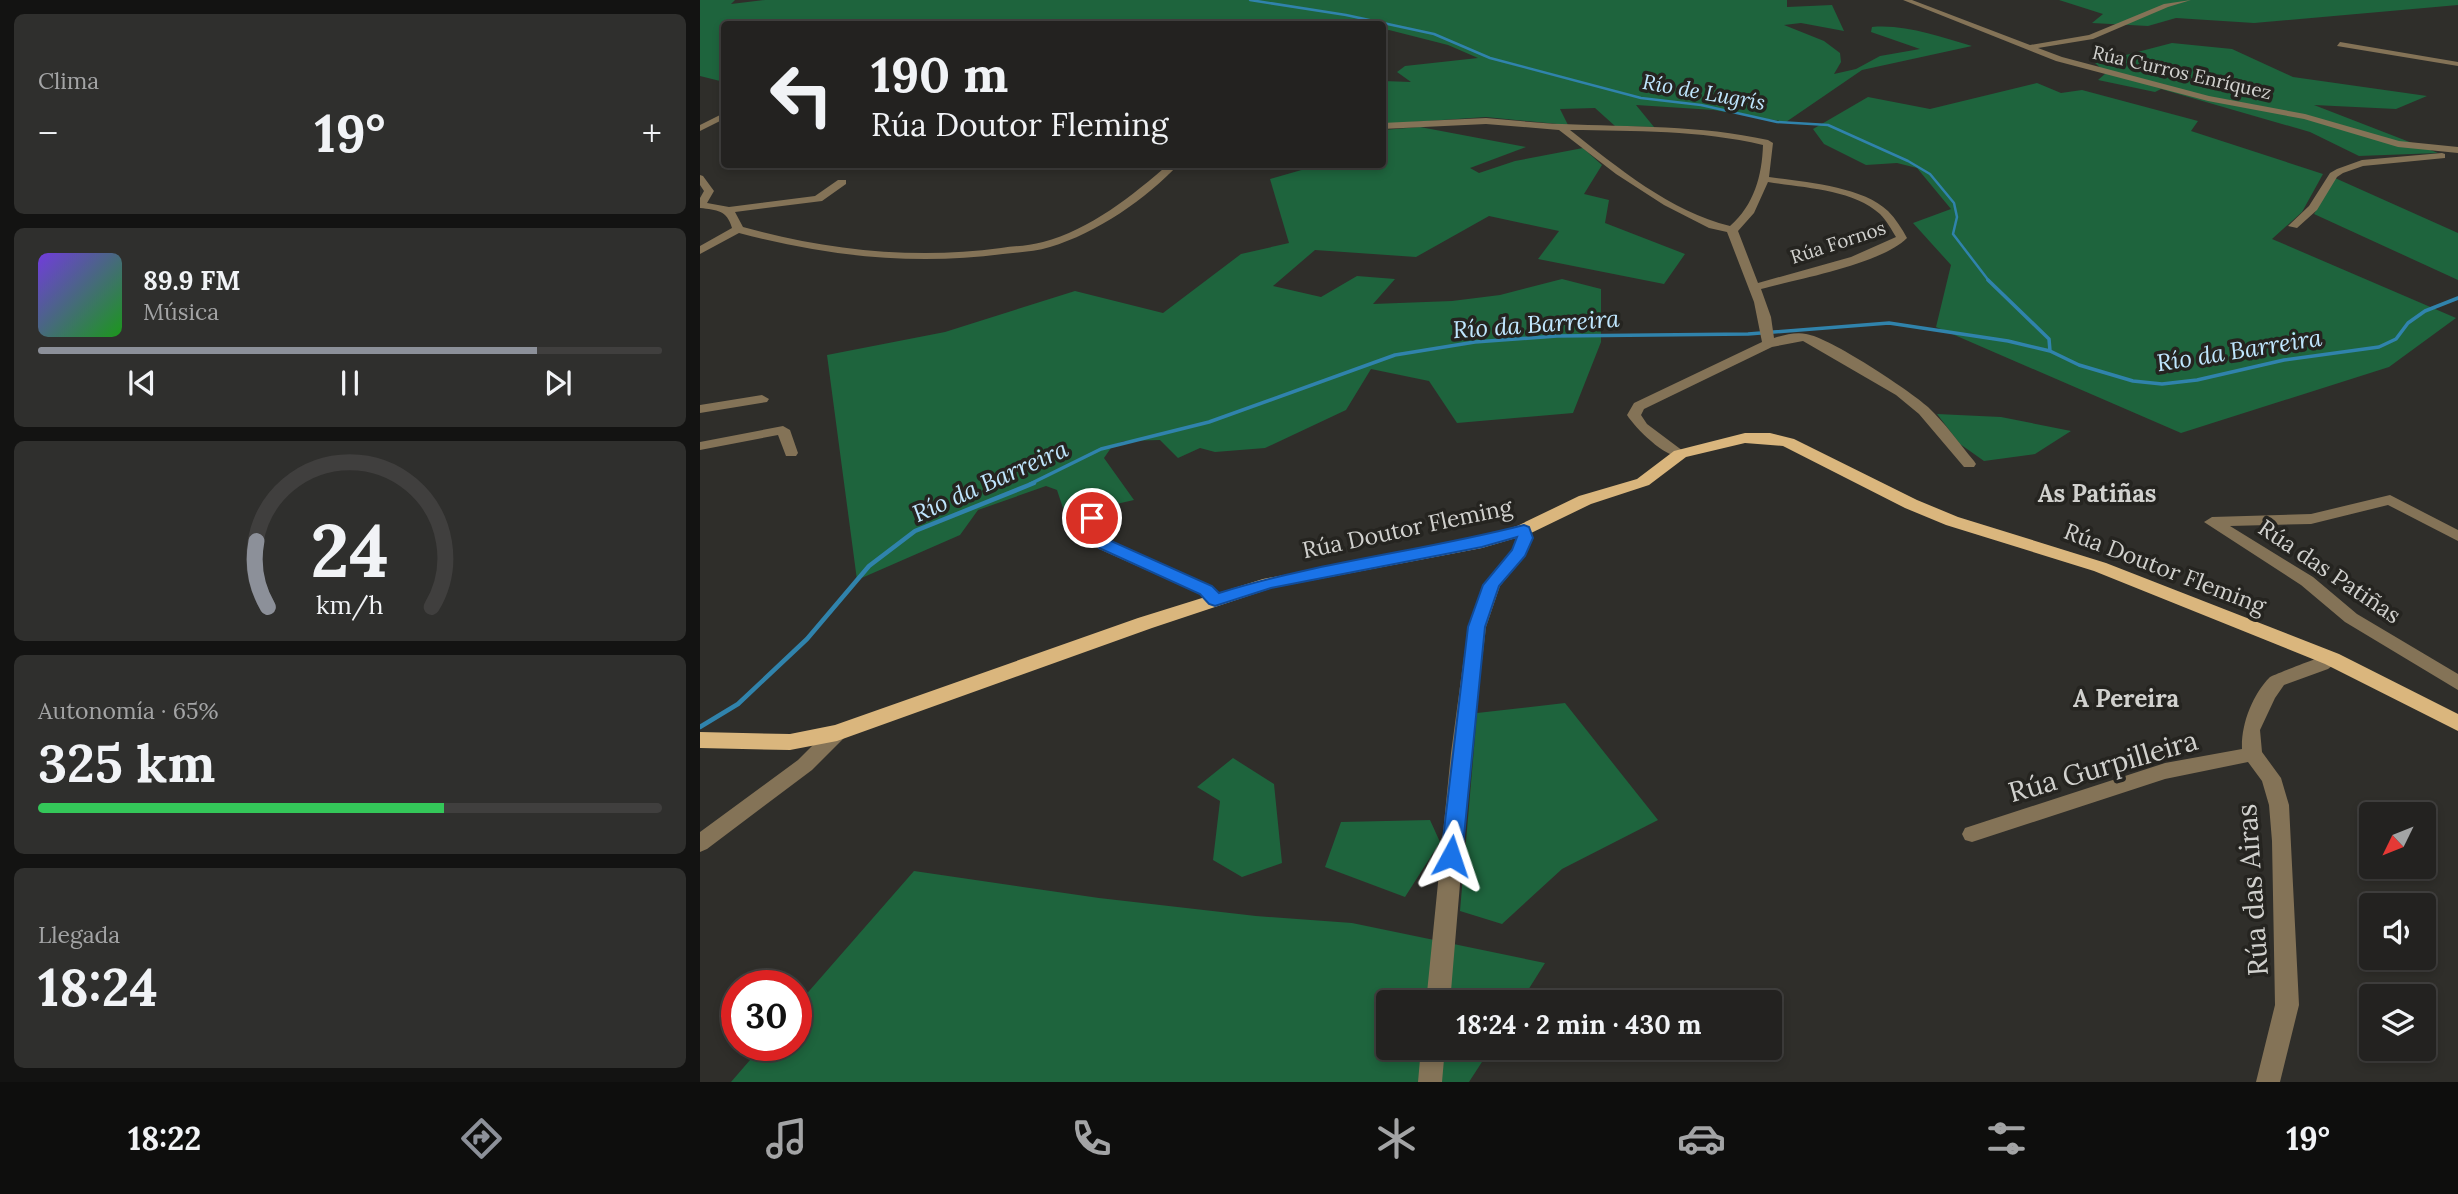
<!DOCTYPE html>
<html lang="es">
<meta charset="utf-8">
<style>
:root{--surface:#232220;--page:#2f2f2d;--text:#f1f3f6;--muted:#a3a4a5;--line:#403f3e;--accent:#8c9099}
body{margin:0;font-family:Lora,serif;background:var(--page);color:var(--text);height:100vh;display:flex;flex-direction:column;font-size:26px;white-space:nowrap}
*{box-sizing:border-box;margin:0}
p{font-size:23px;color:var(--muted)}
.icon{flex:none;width:38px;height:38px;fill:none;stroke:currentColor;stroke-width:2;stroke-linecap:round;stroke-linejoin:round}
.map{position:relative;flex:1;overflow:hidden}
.side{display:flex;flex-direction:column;gap:14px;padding:14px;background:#131312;width:700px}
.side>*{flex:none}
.hud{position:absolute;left:21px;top:21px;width:665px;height:147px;border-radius:7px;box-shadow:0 4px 10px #0003,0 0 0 2px var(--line);background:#232220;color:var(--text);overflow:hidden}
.needle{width:46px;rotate:227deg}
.fabs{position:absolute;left:1659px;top:802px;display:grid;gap:14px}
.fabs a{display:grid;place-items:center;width:77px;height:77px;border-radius:7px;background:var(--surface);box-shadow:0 4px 10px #0003,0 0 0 2px var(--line);font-size:35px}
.speed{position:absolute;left:21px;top:970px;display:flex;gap:14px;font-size:35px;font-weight:700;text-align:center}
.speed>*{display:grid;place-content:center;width:91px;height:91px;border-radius:50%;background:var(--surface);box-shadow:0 4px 10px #0003,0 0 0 2px var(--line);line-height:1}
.speed .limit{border:10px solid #d22;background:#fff;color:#111}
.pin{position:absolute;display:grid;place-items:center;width:60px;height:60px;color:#fff;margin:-30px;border:4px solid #fff;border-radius:50%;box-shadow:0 2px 7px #0007}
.me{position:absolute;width:77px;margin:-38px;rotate:5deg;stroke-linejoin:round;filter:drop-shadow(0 0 5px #0008)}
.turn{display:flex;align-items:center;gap:24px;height:147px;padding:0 35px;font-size:32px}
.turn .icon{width:91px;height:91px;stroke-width:2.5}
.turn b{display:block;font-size:49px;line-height:60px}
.big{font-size:52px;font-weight:700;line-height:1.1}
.side .widget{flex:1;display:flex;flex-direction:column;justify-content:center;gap:10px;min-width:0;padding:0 24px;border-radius:10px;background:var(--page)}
.side .dial{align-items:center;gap:0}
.dial svg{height:182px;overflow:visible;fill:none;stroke:var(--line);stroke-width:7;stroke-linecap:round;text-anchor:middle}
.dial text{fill:var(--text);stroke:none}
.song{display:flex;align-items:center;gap:21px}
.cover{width:84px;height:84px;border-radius:10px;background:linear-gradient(135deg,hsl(260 70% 55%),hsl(120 70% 35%))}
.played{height:7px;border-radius:4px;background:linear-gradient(90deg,var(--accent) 80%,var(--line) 80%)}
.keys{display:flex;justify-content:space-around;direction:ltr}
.heat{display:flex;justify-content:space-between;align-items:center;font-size:38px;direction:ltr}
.charge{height:10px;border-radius:5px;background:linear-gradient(90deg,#34c759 65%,var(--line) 0)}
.trip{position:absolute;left:676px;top:990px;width:406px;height:70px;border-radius:7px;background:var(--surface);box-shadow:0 4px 10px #0003,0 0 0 2px var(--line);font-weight:700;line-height:70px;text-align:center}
.tabs{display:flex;height:112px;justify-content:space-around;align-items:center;background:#0e0e0d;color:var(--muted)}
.tabs .icon{width:49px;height:49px}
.tabs .active{color:var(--accent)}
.tabs b{font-size:32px;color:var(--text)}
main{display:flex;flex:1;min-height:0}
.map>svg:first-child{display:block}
.green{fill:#1e643d}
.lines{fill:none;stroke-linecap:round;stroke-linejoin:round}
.stream-far2{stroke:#3083ac;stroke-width:2.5}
.stream-far1{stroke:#3083ac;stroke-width:3.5}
.stream{stroke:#3083ac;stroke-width:4.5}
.minor{fill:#847357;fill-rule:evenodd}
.major{fill:#dab67d;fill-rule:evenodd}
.route{fill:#1a73e8;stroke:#114b97;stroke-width:2}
.labels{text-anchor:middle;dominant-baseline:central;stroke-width:7;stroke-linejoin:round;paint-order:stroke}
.far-street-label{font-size:19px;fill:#d1d1ce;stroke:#252420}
.far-water-label{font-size:21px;font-style:italic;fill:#c0e7ff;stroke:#252420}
.street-label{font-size:23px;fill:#d1d1ce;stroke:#252420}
.water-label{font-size:24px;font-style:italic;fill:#c0e7ff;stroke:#252420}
.neighbourhood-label{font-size:24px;font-weight:bold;fill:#d1d1ce;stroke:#252420}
.near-street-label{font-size:28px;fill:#d1d1ce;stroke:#252420}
</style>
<main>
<section class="side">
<div class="widget"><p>Clima</p>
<div class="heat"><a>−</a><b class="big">19°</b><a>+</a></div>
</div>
<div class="widget">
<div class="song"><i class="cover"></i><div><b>89.9 FM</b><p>Música</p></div></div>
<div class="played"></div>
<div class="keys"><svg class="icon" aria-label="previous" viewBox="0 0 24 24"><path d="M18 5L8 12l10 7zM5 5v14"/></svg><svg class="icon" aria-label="pause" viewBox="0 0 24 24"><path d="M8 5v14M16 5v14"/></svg><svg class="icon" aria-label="next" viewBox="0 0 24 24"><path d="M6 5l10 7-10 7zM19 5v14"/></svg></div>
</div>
<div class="widget dial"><svg viewBox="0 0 100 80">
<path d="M14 69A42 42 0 1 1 86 69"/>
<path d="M14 69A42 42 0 0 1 9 40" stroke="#8c9099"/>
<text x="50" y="56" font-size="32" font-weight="700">24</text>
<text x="50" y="72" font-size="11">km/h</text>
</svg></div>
<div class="widget"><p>Autonomía · 65%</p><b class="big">325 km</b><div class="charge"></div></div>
<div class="widget"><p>Llegada</p><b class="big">18:24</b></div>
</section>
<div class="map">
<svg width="1758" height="1082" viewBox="0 0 1758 1082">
<rect width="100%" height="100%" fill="#2f2e2a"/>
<path class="green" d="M0,0H35L31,4L65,0H1087V7L1132,5L1144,31L1101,23L1084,25L1124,41L1140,53L1141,62L1134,74L1156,69L1180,56L1220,49L1171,32L1172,27C1206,24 1240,37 1272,46L1162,70L1086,122L1014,110L936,105L954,127L915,126L895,108L860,109L868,125L786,117L683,124V81L711,82L697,72L705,66L778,58L748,45L689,30L683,31L682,24H24V82L0,76Z
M1359,0H1758V5L1554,23L1476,18L1448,26L1392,23L1403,14Z
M1472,43L1532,49L1593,77L1727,96L1696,109L1614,105L1738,153L1659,156L1610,132L1461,89L1455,92L1398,80L1406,73L1395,63Z
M1337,83L1361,93L1382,90L1498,121L1491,131L1623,174L1602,212L1572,239L1756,318L1689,367L1481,433L1236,327L1251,265L1213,223L1251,209L1217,168L1197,163L1166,165L1124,144L1113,129L1168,97L1230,109Z
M720,127L826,147L770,168L779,173L815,161L883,148L902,165L884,194L909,200L905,223L985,254L964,284L838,259L859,231L789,216L716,257L615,250L573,286L621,297L657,276L695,279L673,304L752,301L800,295L862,279L901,289V342L873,413L757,423L729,381L671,369L646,410L565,448L515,452L500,448L478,458L460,440L424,441L413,445L404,458L434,500L403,507L363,508L357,490L346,486L278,510L260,535L157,580L127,355L245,332L375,291L463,313L541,254L589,243L570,179L619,165L682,164L683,130Z
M1635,178L1758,233V280L1614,214Z
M1237,414L1301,417L1371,431L1335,454L1284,461L1260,444Z
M865,703L958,820L862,869L802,924L760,911L777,713Z
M533,758L574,784L582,863L542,877L513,860L520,801L497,787Z
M730,820L740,842L705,897L625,867L641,822Z
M214,871L399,898L556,916L652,923L845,963L820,1003H688V1048H791L769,1082H31L63,1045H96V1006Z"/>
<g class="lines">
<path class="stream-far2" d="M550,0L646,15L734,34L790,58L941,98L1001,105L1077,122L1128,125L1208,161L1230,174L1254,203L1257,217L1253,234L1289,281"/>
<path class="stream-far1" d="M1288,280L1349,339L1350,351
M330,484L401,449L509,422L695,355L775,342L857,336L1048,334L1189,323L1308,341L1350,351L1379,365L1433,381L1462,384L1497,380L1584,360L1679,347L1696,339L1708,323L1725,311L1758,298"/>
<path class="stream" d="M0,727L38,704L107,639L169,566L215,531L334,483"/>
<path class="minor" d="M1203,0H1212L1330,45L1389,35L1464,4L1491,0L1468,7L1393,39L1338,48L1362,57L1509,96L1605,114L1699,141L1758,147V153L1698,147L1604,119L1508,101L1356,61Z
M1640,42L1758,62V66L1637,46Z
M24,113V119L0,131V125Z
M786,118C811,120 837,123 862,124C932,127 1000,125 1068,140L1073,143L1069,177C1104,182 1162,186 1188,211C1196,219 1202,229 1207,238C1181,264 1098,279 1061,289L1071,317L1074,338C1084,335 1096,332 1106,334C1129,337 1209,390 1228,407C1245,423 1259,443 1274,461L1276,464L1274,467H1264L1219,414L1196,395L1103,341L1072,347L944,409L941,415L947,424L987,454L985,457C968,461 936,429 927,415L934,403L1062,342L1054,302L1027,232L1009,228L964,205L916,174L859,130L786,124L682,129V123ZM870,130C935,131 1000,130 1063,145C1062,176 1054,205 1030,226C971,212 917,167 870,130ZM1068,182C1103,188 1152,189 1180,214C1187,221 1191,229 1196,237L1151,257L1058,283L1038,231L1054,213Z
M1742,153L1745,154V158L1663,166L1643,173L1637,177L1617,210L1597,228L1588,226L1609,206L1630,173L1637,169L1662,160Z
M469,164H479C446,199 397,233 350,247C335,252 319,252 303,254C214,266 125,256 39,233L0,254V246L32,228C27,210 17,210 0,208V198L4,191L0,185V175L3,176L14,191L7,203L29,207L115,196L138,180H146V184L122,201L35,212L43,227C126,250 214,260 301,248C314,246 329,246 343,242C390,230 433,195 469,164Z
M62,395L69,399L67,402L0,413V405Z
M83,426L90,430L98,453L96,456H86L78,435L0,450V442Z
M1690,495L1758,530V541L1688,505L1611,524L1530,526L1613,577L1657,614L1758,674V690L1645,622L1601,585L1504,522L1512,517L1611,514Z
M398,507L406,512L400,519L403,531L411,541L512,586L523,600L521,604H509L500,594L399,549L387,532L384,518L393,509Z
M823,525L829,527L833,539L825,556L800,586L786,627L771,753L750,1003H726L751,753L768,627L784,585L812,550L817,539L815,530Z
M1632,653L1638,655L1641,659L1628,669L1584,685L1575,698L1560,730L1562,752L1581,778L1589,805L1599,1005L1580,1082H1556L1575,1005L1572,841L1569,805L1562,781L1548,762L1465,779L1272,842L1265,840L1262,834L1265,828L1465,763L1542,749C1541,725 1552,695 1570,677C1573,675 1625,655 1632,653Z
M137,726L144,728L146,733L144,738L112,770L7,849L0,852V832L98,760L130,728Z
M721,1048H745L742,1082H718Z"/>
<path class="major" d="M1045,433H1070L1094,439L1217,500L1258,517L1406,563L1639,654L1758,714V731L1625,664L1394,571L1246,525L1205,508L1083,446L1045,443L986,457L949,485L891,504L829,534L782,548L572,588L452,628L137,741L90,750L0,748V732L90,734L135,725L438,618L563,579L780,537L817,526L879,496L937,479L974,451Z"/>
</g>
<path class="route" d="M392,513L400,518L403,531L411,541L512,586L519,593C618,562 723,551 824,525L829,527L833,538L825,556L799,586L785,627L762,856L759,862L751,865L744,862L741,856L768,627L783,585L812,550L817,537L782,547L571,588L515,606L509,604L500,594L399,548L387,532L384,518Z"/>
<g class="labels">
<g class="far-street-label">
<text transform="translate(1482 72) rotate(13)">Rúa Curros Enríquez</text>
<text transform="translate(1138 242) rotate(-18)">Rúa Fornos</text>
</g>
<g class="far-water-label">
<text transform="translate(1004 92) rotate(10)">Río de Lugrís</text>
</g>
<g class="street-label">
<text transform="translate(707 528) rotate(-12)">Rúa Doutor Fleming</text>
<text transform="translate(1465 568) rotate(21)">Rúa Doutor Fleming</text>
<text transform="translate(1630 571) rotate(34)">Rúa das Patiñas</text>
</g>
<g class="water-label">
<text transform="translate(836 324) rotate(-4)">Río da Barreira</text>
<text transform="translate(1539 350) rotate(-9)">Río da Barreira</text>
<text transform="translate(290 481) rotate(-24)">Río da Barreira</text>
</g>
<g class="neighbourhood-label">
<text x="1397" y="493">As Patiñas</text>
<text x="1426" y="698">A Pereira</text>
</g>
<g class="near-street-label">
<text transform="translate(1403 766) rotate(-16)">Rúa Gurpilleira</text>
<text transform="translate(1552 890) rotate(-94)">Rúa das Airas</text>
</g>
</g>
</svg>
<div class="fabs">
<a><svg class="needle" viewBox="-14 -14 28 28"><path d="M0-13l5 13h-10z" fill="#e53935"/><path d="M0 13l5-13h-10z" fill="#a3a4a5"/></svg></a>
<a><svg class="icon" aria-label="sound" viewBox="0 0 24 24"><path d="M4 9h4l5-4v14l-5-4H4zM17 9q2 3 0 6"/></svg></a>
<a><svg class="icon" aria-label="layers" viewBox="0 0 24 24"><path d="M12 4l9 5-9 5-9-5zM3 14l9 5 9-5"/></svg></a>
</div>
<div class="speed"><div class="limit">30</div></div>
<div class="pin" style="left:392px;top:518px;background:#d93025"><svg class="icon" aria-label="arrive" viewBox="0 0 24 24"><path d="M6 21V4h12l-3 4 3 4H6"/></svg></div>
<svg class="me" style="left:751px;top:856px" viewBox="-20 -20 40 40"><path d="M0-17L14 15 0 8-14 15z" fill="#1a73e8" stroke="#fff" stroke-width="4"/></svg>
<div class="trip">18:24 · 2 min · 430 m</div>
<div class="hud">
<div class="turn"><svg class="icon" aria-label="left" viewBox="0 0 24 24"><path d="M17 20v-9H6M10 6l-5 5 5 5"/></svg><div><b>190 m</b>Rúa Doutor Fleming</div></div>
</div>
</div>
</main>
<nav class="tabs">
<b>18:22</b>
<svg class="icon active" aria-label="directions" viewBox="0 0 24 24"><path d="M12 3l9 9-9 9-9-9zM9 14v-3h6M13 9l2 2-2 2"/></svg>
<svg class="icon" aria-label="music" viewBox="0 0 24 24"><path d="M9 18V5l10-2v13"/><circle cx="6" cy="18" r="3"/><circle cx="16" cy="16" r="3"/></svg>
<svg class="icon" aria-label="phone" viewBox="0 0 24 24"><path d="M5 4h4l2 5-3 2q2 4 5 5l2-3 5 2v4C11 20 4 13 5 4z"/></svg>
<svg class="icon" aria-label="climate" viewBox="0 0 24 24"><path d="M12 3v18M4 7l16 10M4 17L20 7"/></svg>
<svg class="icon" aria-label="car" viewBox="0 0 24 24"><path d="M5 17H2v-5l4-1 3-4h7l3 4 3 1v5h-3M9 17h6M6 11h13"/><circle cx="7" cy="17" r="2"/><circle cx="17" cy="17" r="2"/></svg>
<svg class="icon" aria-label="filters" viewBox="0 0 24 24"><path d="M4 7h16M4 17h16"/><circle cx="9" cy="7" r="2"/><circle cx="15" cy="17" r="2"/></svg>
<b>19°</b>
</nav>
